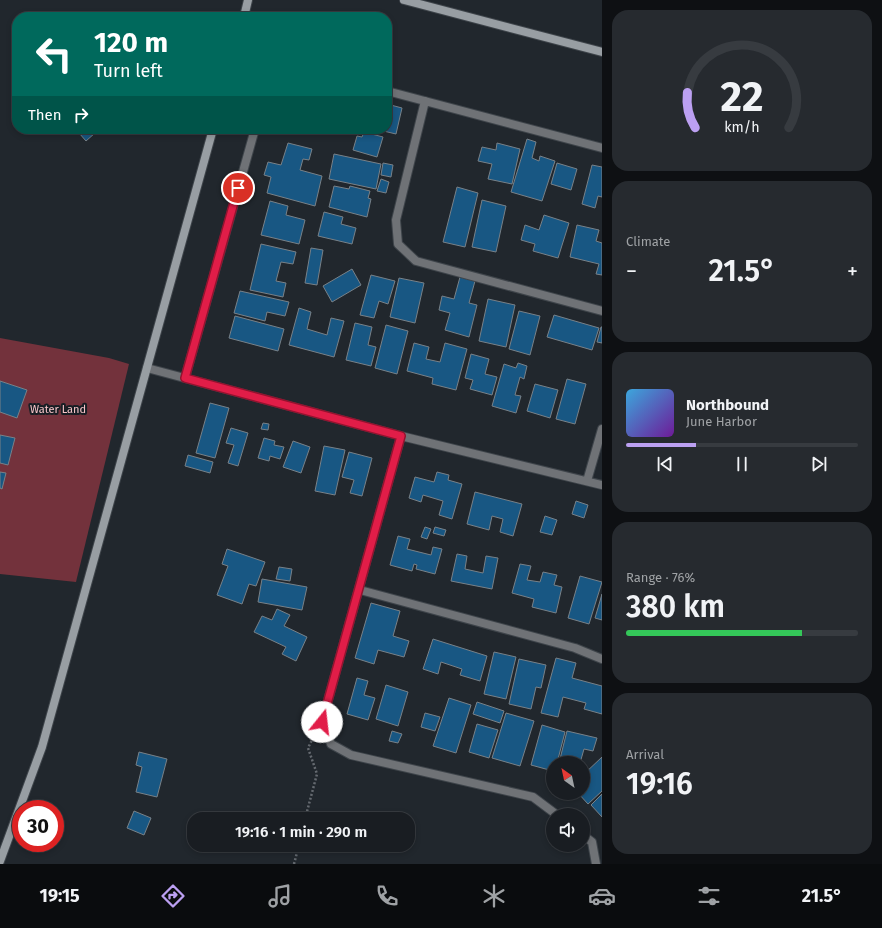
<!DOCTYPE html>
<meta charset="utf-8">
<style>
:root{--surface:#191d22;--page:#262a2f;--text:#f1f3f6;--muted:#9fa2a5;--line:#373b40;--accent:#bca0f2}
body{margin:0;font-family:"Fira Sans",sans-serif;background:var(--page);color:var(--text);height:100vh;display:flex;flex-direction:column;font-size:15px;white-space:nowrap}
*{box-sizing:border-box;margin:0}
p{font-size:13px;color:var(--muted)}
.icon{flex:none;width:22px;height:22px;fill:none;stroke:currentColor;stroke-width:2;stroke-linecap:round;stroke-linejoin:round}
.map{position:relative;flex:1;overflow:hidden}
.drawer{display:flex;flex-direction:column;gap:10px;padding:10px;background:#0e1013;width:280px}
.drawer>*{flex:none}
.banner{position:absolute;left:12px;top:12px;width:380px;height:122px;border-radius:16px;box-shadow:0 2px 6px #0003,0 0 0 1px var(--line);background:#00695c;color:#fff;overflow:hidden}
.needle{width:26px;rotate:327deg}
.controls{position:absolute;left:546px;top:756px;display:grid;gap:8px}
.controls a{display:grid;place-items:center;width:44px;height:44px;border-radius:50%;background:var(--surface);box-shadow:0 2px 6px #0003,0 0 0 1px var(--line);font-size:20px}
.speed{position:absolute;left:12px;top:800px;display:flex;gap:8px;font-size:20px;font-weight:700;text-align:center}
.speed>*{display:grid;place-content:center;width:52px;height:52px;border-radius:50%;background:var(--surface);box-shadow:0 2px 6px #0003,0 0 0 1px var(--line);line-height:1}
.speed .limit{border:6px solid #d22;background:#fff;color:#111}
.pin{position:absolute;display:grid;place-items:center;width:34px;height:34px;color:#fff;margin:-17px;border:2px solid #fff;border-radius:50%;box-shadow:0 1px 4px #0007}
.me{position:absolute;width:44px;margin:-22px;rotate:16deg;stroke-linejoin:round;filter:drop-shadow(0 0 3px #0008)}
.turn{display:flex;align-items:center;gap:14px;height:84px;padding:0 16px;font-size:18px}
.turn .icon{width:52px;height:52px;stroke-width:2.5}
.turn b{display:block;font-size:28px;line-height:34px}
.then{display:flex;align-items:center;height:38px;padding:0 16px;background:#0003;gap:8px;font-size:15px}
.big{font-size:30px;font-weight:600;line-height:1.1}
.drawer .tile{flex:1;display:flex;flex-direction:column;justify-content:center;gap:6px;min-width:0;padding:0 14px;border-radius:16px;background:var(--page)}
.drawer .dial{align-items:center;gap:0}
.dial svg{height:104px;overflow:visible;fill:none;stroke:var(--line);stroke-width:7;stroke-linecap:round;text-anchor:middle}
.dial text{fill:var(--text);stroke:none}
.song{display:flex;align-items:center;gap:12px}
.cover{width:48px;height:48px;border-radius:6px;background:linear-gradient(135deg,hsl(200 70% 55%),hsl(280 70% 35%))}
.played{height:4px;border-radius:2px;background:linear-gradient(90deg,var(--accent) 30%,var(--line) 30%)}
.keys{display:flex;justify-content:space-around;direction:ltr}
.heat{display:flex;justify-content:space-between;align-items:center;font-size:22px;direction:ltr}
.charge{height:6px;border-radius:3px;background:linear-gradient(90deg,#34c759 76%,var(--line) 0)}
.trip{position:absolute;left:187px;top:812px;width:228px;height:40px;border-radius:16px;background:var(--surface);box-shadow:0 2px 6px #0003,0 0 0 1px var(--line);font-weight:600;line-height:40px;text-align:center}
.dock{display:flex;height:64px;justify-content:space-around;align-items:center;background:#0a0c0e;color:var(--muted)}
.dock .icon{width:28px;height:28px}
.dock .selected{color:var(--accent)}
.dock b{font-size:18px;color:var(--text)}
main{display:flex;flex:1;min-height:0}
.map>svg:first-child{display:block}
.green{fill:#73323c}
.building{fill:#185783;stroke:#788188}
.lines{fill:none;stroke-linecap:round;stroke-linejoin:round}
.street-casing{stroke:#3e444a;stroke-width:10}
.secondary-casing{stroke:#3e444a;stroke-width:10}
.path{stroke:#656a70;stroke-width:2.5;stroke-dasharray:2 2;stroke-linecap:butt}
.street{stroke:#6f7276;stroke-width:8}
.secondary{stroke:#989ea3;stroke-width:8}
.route-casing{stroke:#92132f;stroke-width:10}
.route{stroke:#e11d48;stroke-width:7}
.labels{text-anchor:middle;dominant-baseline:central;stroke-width:4;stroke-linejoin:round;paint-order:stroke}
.park-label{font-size:11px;fill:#fac6ca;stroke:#171e24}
</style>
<main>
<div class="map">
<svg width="602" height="864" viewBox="0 0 602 864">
<rect width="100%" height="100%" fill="#21272d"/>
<path class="green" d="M0,338L109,358L129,364L76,582L0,574Z"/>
<path class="building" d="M387,104L402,108L396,134L375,129H387Z
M84,129H92L95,133L86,141L79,133Z
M364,132L383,137L377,157L353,150L357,136L362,137Z
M527,139L536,142L532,158L539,161L540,156L555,161L542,201L511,192Z
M288,143L312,149L309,160L303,159L300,170L322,176L315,206L267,193L271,177L264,175L268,162L281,165Z
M497,143L520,149L512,184L488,179L492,164L478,161L482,147L496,150Z
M334,154L381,164L376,189L329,179Z
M383,163L393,165L391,177L381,175Z
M557,163L577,169L571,190L551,184Z
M592,165L602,167V197L598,196L595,208L582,204Z
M381,179L389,182L386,193L377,191Z
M334,186L349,189L350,186L370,191L368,198L371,199L367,217L329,207Z
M457,187L478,193L465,247L443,242Z
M482,200L506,206L496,252L472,247Z
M270,201L288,206L286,215L305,220L299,244L261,235Z
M324,212L343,217L341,224L356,228L352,244L318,236Z
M544,215L569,223L558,258L533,251L535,244L521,240L525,225L539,230Z
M577,225L599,230L596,241L602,243V275L596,274L599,264L570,257Z
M261,244L296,252L293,264L281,262L276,281L286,283L283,297L250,290Z
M311,248L323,250L317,285L305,283Z
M352,269L361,285L332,302L323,286Z
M371,275L395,281L388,304L379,301L374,318L360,315Z
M460,277L475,281L469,303L477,305L469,337L445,330L450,313L439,310L442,296L454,299Z
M399,278L424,283L415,323L390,317Z
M240,291L289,302L285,316L267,312L265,321L234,313Z
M488,299L515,305L506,347L479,341Z
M299,308L311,312L307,329L327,335L331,318L344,321L334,357L289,345Z
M519,311L540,316L530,355L509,349Z
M554,315L599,328L592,350L547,337Z
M235,316L284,329L278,351L229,338Z
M355,323L372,327L368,345L376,347L371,366L346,360Z
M386,325L408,331L397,374L375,368Z
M601,327H602V343L597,342Z
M414,343L429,347L426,359L440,362L445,343L467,349L456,390L432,384L433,378L407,371Z
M471,354L489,359L485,374L497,377L492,395L470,389L473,380L465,378Z
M518,363L527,366L524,379L520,377L515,395L521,396L516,413L492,406L504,364L516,368Z
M567,379L586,384L575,424L556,419Z
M0,381L27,390L17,418L0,412Z
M535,384L558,390L550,418L527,411Z
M210,403L229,408L215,458L196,453Z
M263,423L269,424L268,430L261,429Z
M231,428L248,433L238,466L228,463L234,445L226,443Z
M0,435L15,438L8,465L0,463Z
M264,438L275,441L274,445L284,447L280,459L270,456L269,461L258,458Z
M293,441L310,447L301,473L283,467Z
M324,446L345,450L335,495L315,491Z
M349,452L372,458L362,496L350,493L354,480L342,477Z
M188,455L213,462L210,473L185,466Z
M0,472L6,473L2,489L0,488Z
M437,472L449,475L448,480L462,484L452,519L439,515L443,501L423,495L421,502L409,498L415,477L434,482Z
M475,492L522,504L513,536L500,532L503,519L492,516L489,530L467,524Z
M576,501L588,505L584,518L572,514Z
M545,516L557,520L552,535L540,532Z
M425,527L431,529L427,539L421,537Z
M435,527L446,530L444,536L433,533Z
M398,536L410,539L407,549L431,555L433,547L442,549L435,574L416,569L417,565L414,564L412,571L390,565Z
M227,549L265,562L256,586L249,584L242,604L217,595L228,566L222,564Z
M457,554L467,556L465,569L483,573L486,556L498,558L492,589L451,581Z
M520,564L531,566L527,580L540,582L543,572L557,575L554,585L562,587L556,613L532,607L534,599L512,593Z
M279,567L292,569L290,581L276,579Z
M580,576L602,582L589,624L568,618Z
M262,579L307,587L302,610L258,602Z
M602,594V620L595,618Z
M371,603L400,611L393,636L409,641L404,657L378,650L374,664L355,658Z
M277,609L290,615L284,626L307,637L296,661L282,654L286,647L254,632L262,616L272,620Z
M433,639L487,656L480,681L460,675L462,669L441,662L438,674L423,669Z
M494,652L516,657L506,699L484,694Z
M556,658L576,663L572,678L602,686V714L584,709L586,703L563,697L558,717L541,713Z
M519,659L546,665L541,688L536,687L531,709L509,704Z
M357,678L368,681L364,695L375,698L368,720L347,714Z
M386,685L408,692L398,726L376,719Z
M449,698L471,705L456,753L433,746Z
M477,702L504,711L500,723L473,714Z
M425,713L440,717L435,731L421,727Z
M506,713L534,721L520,766L492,758Z
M477,724L498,730L489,758L469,752Z
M542,725L565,732L557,763H553V771L531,765Z
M392,731L402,734L398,743L389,741Z
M567,731L597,738L593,751L584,749L580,763H559Z
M139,752L167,759L157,797L136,792L142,767L136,765Z
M602,757V791L588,804L578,793H583V775Z
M602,794V817L591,805Z
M134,811L151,818L144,835L127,828Z"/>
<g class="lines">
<defs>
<path id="street" d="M387,91L602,148
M425,101L396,220L398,244L416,261L602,311
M147,368L401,436L602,485
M185,378L255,129
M401,436L322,722L331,744L351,755L533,797L557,815
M587,481L602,429
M360,590L575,648L602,659
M583,835L592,842L596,864"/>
<path id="secondary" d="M404,0L602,52
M244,17L248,0
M0,861L42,747L213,129"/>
</defs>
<use href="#street" class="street-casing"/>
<use href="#secondary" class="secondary-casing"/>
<path class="path" d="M305,819L317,774L308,748L314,736
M294,864L299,845"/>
<use href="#street" class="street"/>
<use href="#secondary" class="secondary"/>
</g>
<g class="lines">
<defs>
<path id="route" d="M238,188L185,378L401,436L322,722"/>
</defs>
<use href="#route" class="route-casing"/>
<use href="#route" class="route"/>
</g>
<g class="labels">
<g class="park-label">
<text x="58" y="409">Water Land</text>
</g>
</g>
</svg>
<div class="controls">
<a><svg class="needle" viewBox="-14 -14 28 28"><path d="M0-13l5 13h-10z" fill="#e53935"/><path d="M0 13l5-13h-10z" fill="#9fa2a5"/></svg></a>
<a><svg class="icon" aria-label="sound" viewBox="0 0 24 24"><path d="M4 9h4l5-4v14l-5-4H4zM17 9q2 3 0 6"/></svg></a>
</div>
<div class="speed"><div class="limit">30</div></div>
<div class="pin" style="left:238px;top:188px;background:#d93025"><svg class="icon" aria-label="arrive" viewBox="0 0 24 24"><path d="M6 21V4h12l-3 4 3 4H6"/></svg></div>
<svg class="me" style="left:322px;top:722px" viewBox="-20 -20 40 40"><circle r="19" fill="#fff"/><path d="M0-13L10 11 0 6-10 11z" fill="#e11d48"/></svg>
<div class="trip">19:16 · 1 min · 290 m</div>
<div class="banner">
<div class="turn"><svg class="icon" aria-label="left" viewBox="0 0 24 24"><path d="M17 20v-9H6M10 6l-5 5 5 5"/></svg><div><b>120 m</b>Turn left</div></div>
<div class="then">Then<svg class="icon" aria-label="right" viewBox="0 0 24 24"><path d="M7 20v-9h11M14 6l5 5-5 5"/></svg></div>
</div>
</div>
<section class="drawer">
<div class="tile dial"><svg viewBox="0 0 100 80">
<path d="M14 69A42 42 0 1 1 86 69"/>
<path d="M14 69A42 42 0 0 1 8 42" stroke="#bca0f2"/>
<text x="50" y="56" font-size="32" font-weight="700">22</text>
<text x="50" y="72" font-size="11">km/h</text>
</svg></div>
<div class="tile"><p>Climate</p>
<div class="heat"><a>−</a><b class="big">21.5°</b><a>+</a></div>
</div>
<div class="tile">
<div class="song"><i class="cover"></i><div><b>Northbound</b><p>June Harbor</p></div></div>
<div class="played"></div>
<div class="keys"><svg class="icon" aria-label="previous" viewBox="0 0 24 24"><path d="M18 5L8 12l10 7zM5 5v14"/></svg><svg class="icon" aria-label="pause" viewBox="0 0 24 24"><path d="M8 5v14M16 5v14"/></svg><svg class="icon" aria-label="next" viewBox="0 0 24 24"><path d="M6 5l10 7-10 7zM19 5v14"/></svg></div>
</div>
<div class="tile"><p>Range · 76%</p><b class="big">380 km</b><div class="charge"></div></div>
<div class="tile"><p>Arrival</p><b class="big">19:16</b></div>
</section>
</main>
<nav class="dock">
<b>19:15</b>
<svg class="icon selected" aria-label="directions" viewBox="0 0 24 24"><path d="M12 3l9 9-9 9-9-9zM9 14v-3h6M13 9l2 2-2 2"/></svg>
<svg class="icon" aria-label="music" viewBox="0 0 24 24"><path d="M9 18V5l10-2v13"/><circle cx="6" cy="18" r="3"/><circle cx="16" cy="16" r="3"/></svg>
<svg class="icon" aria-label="phone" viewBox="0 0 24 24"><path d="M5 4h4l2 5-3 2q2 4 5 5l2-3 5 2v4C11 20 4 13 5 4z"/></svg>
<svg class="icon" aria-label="climate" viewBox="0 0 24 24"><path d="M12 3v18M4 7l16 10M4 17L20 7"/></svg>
<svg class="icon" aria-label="car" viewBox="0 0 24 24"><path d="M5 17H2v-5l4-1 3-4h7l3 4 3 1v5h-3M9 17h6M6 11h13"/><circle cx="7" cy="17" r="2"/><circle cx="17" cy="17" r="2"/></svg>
<svg class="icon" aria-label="filters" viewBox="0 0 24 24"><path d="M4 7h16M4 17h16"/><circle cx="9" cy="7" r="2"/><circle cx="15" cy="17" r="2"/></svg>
<b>21.5°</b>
</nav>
